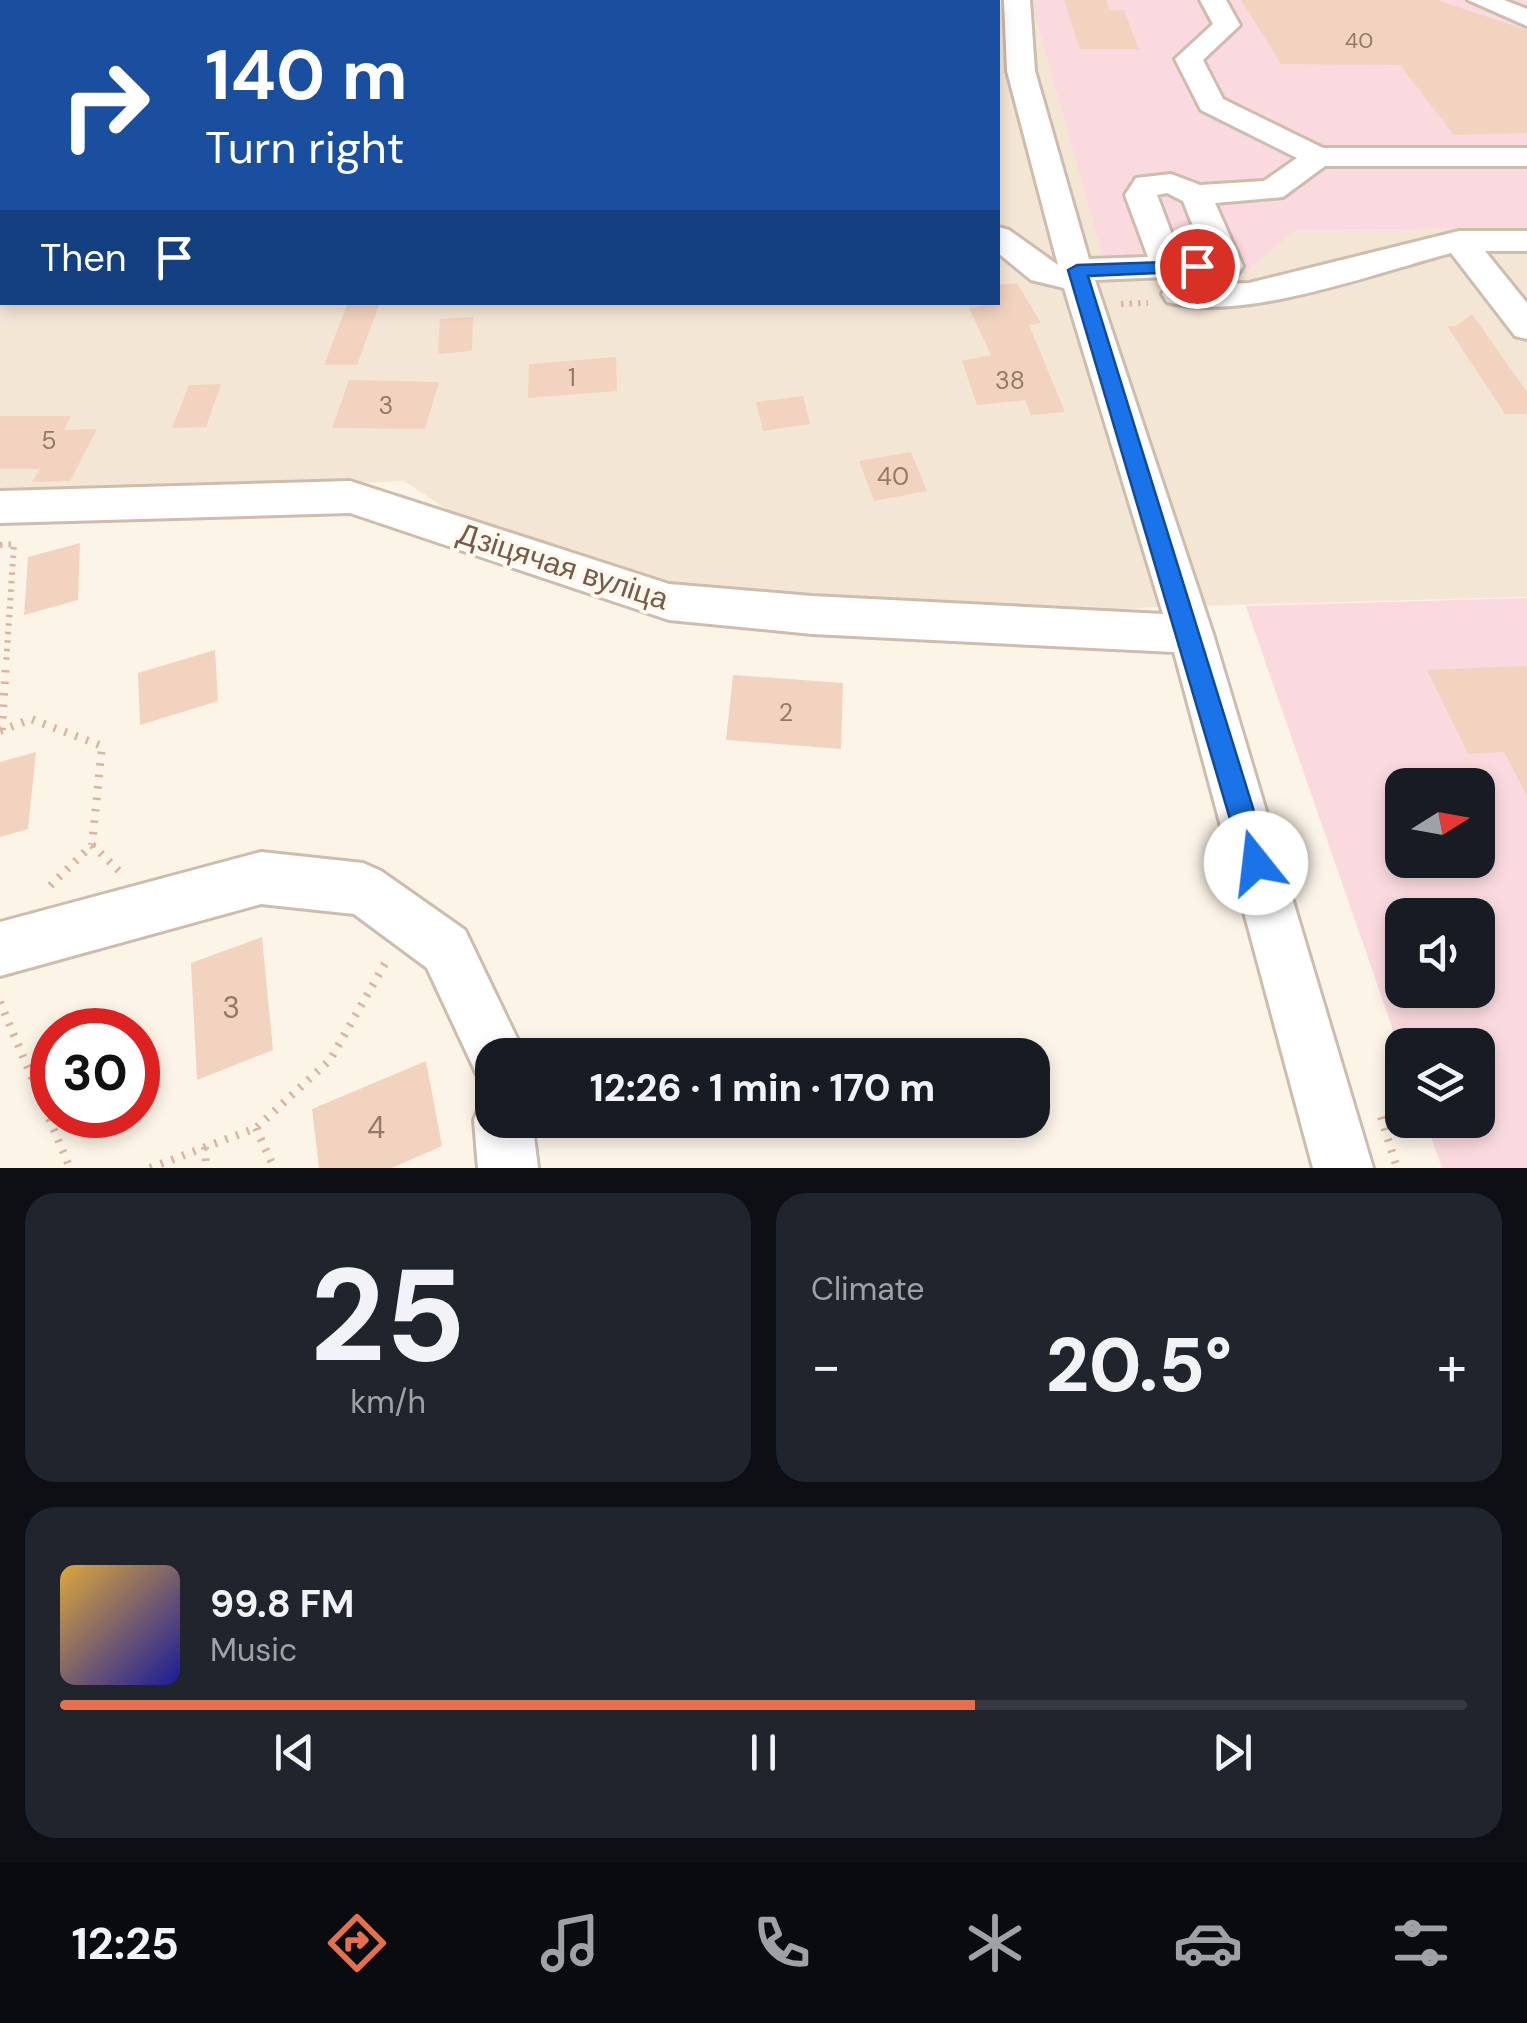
<!DOCTYPE html>
<meta charset="utf-8">
<style>
:root{--surface:#171b24;--page:#20242c;--text:#f1f3f6;--muted:#9ea1a6;--line:#363941;--accent:#e5704d}
body{margin:0;font-family:"DM Sans",sans-serif;background:var(--page);color:var(--text);height:100vh;display:flex;flex-direction:column;font-size:38px;white-space:nowrap}
*{box-sizing:border-box;margin:0}
p{font-size:32px;color:var(--muted)}
.icon{flex:none;width:55px;height:55px;fill:none;stroke:currentColor;stroke-width:2;stroke-linecap:round;stroke-linejoin:round}
.map{position:relative;height:1168px;overflow:hidden}
.details{display:flex;flex-direction:column;gap:25px;padding:25px;background:#0d0f14;flex:1}
.details>*{flex:none}
.hud{position:absolute;left:0px;top:0px;width:1000px;height:305px;box-shadow:0 5px 15px #0003;background:#1a4fa0;color:#fff;overflow:hidden}
.needle{width:65px;rotate:79deg}
.buttons{position:absolute;left:1385px;top:768px;display:grid;gap:20px}
.buttons a{display:grid;place-items:center;width:110px;height:110px;border-radius:20px;background:var(--surface);box-shadow:0 5px 15px #0003;font-size:50px}
.speed{position:absolute;left:30px;top:1008px;display:flex;gap:20px;font-size:50px;font-weight:700;text-align:center}
.speed>*{display:grid;place-content:center;width:130px;height:130px;border-radius:50%;background:var(--surface);box-shadow:0 5px 15px #0003;line-height:1}
.speed .limit{border:15px solid #d22;background:#fff;color:#111}
.pin{position:absolute;display:grid;place-items:center;width:85px;height:85px;color:#fff;margin:-42px;border:5px solid #fff;border-radius:50%;box-shadow:0 2px 10px #0007}
.me{position:absolute;width:110px;margin:-55px;rotate:344deg;stroke-linejoin:round;filter:drop-shadow(0 0 8px #0008)}
.turn{display:flex;align-items:center;gap:35px;height:210px;padding:0 40px;font-size:45px}
.turn .icon{width:130px;height:130px;stroke-width:2.5}
.turn b{display:block;font-size:70px;line-height:85px}
.then{display:flex;align-items:center;height:95px;padding:0 40px;background:#0003;gap:20px;font-size:38px}
.big{font-size:75px;font-weight:800;line-height:1.1}
.details .tile{flex:1;display:flex;flex-direction:column;justify-content:center;gap:15px;min-width:0;padding:0 35px;border-radius:30px;background:var(--page)}
.details .dial{align-items:center;gap:0}
.dial b{font-size:130px;line-height:1}
.song{display:flex;align-items:center;gap:30px}
.cover{width:120px;height:120px;border-radius:15px;background:linear-gradient(135deg,hsl(40 70% 55%),hsl(240 70% 35%))}
.played{height:10px;border-radius:5px;background:linear-gradient(90deg,var(--accent) 65%,var(--line) 65%)}
.keys{display:flex;justify-content:space-around;direction:ltr}
.heat{display:flex;justify-content:space-between;align-items:center;font-size:55px;direction:ltr}
.details .tiles{flex:1;display:grid;gap:25px;grid-template-columns:1fr 1fr}
.tile:last-child{grid-column:span 2}
.trip{position:absolute;left:475px;top:1038px;width:575px;height:100px;border-radius:30px;background:var(--surface);box-shadow:0 5px 15px #0003;font-weight:800;line-height:100px;text-align:center}
.dock{display:flex;height:160px;justify-content:space-around;align-items:center;background:#090b0e;color:var(--muted)}
.dock .icon{width:70px;height:70px}
.dock .selected{color:var(--accent)}
.dock b{font-size:45px;color:var(--text)}
.map>svg:first-child{display:block}
.residential{fill:#f4e6d5;fill-rule:evenodd}
.medical{fill:#fadade;fill-rule:evenodd}
.building{fill:#f2d3bf}
.lines{fill:none;stroke-linecap:round;stroke-linejoin:round}
.minor-casing{stroke:#cebcad;stroke-width:6}
.path-far1{stroke:#d7b6a2;stroke-width:6;stroke-dasharray:2.5 6;stroke-linecap:butt}
.path{stroke:#d7b6a2;stroke-width:8;stroke-dasharray:2.5 9;stroke-linecap:butt}
.minor{fill:#fff;fill-rule:evenodd}
.route{fill:#1a73e8;stroke:#114b97;stroke-width:2.5}
.labels{text-anchor:middle;dominant-baseline:central;stroke-width:8;stroke-linejoin:round;paint-order:stroke}
.far-number-label{font-size:22px;fill:#957968}
.number-label{font-size:25px;fill:#957968}
.street-label{font-size:30px;fill:#765b4b;stroke:#fff8ee}
.near-number-label{font-size:30px;fill:#957968}
</style>
<div class="map">
<svg width="1527" height="1168" viewBox="0 0 1527 1168">
<rect width="100%" height="100%" fill="#fcf4e7"/>
<path class="residential" d="M0,0H1034L1033,9L1108,276L1244,274L1295,230L1527,228V597L1157,607L1006,616L635,581L485,535L404,481L0,499ZM2,2H998V302H2Z"/>
<path class="medical" d="M1034,0H1527V228L1296,230L1244,274L1108,276L1033,9Z
M1527,598V1168H1442L1425,1120H1478V1045H1402V1056L1246,606ZM1402,785H1478V860H1402ZM1402,915H1478V990H1402Z"/>
<path class="building" d="M1064,0H1106L1110,10H1124L1139,49H1080Z
M1241,0H1437L1527,30V133L1454,135L1400,65L1281,64Z
M1017,283L1041,323L1029,325L1065,412L1031,415L1025,400L977,405L962,361L991,355L969,308L998,302V285Z
M348,302H380L357,365H324Z
M1472,314L1527,392V414H1505L1447,326H1456Z
M473,317L472,351L438,354L440,319Z
M616,357L617,391L528,398L529,364Z
M349,380L439,382L425,429L332,428Z
M221,384L206,427L172,428L189,385Z
M803,396L810,424L763,431L756,402Z
M0,416H71L64,430L97,429L70,481L32,482L40,469H0Z
M911,452L927,491L874,501L859,461Z
M80,543L78,600L24,615L28,557Z
M215,650L218,701L140,725L138,673Z
M1527,666V796L1504,752L1468,754L1427,670Z
M733,675L843,683L841,749L726,740Z
M36,752L28,829L0,837V762Z
M262,937L273,1050L197,1080L191,963Z
M426,1061L442,1146L392,1168H319L312,1109Z"/>
<g class="lines">
<defs>
<path id="minor" d="M520,0H546V2H521Z
M793,0H819L821,2H795Z
M1004,0H1030L1035,71L1089,259L1148,257L1125,195L1136,178L1171,174L1200,185L1264,181L1297,158L1201,110L1175,59L1213,24L1200,0H1226L1240,25L1203,60L1223,99L1323,148H1527V166H1325L1283,197L1215,203L1243,266L1238,274L1095,280L1213,634L1373,1168H1313L1174,652L812,634L669,620L350,513L0,523V491L350,481L669,584L812,596L1163,614L1064,288L1031,280L998,253V227L1009,230L1058,265L1007,71ZM1167,193L1183,201L1205,256H1180L1157,195Z
M1468,0H1504L1527,9V26Z
M0,78H2V94H0Z
M1459,231H1527V251H1485L1527,303V339L1515,336L1451,253C1375,273 1242,323 1167,302L1162,294L1167,286L1249,283Z
M0,238H2V258H0Z
M261,852L363,863L381,871L465,930L525,1055H492V1081L477,1075L427,968L354,914L261,904L0,976V922Z
M492,1095V1120H532L538,1168H478L474,1120L482,1099Z"/>
</defs>
<use href="#minor" class="minor-casing"/>
<path class="path-far1" d="M1121,304L1148,303
M0,545L14,544L6,665"/>
<path class="path" d="M2,730L6,662
M0,731L31,719L102,746L92,845L47,889
M92,845L120,872
M0,1002L70,1168
M1381,1117L1397,1168
M256,1128L274,1168
M205,1147L206,1168
M150,1168L256,1128L330,1060L387,960"/>
<use href="#minor" class="minor"/>
</g>
<path class="route" d="M1197,261L1206,266L1204,271L1088,276L1270,863L1266,873L1256,877L1247,873L1243,863L1068,270L1077,265Z"/>
<g class="labels">
<g class="far-number-label">
<text x="1359" y="40">40</text>
</g>
<g class="number-label">
<text x="572" y="377">1</text>
<text x="1010" y="380">38</text>
<text x="386" y="405">3</text>
<text x="49" y="440">5</text>
<text x="893" y="476">40</text>
<text x="786" y="712">2</text>
</g>
<g class="street-label">
<text transform="translate(563 566) rotate(18)">Дзіцячая вуліца</text>
</g>
<g class="near-number-label">
<text x="231" y="1007">3</text>
<text x="376" y="1127">4</text>
</g>
</g>
</svg>
<div class="buttons">
<a><svg class="needle" viewBox="-14 -14 28 28"><path d="M0-13l5 13h-10z" fill="#e53935"/><path d="M0 13l5-13h-10z" fill="#9ea1a6"/></svg></a>
<a><svg class="icon" aria-label="sound" viewBox="0 0 24 24"><path d="M4 9h4l5-4v14l-5-4H4zM17 9q2 3 0 6"/></svg></a>
<a><svg class="icon" aria-label="layers" viewBox="0 0 24 24"><path d="M12 4l9 5-9 5-9-5zM3 14l9 5 9-5"/></svg></a>
</div>
<div class="speed"><div class="limit">30</div></div>
<div class="pin" style="left:1197px;top:266px;background:#d93025"><svg class="icon" aria-label="arrive" viewBox="0 0 24 24"><path d="M6 21V4h12l-3 4 3 4H6"/></svg></div>
<svg class="me" style="left:1256px;top:863px" viewBox="-20 -20 40 40"><circle r="19" fill="#fff"/><path d="M0-13L10 11 0 6-10 11z" fill="#1a73e8"/></svg>
<div class="trip">12:26 · 1 min · 170 m</div>
<div class="hud">
<div class="turn"><svg class="icon" aria-label="right" viewBox="0 0 24 24"><path d="M7 20v-9h11M14 6l5 5-5 5"/></svg><div><b>140 m</b>Turn right</div></div>
<div class="then">Then<svg class="icon" aria-label="arrive" viewBox="0 0 24 24"><path d="M6 21V4h12l-3 4 3 4H6"/></svg></div>
</div>
</div>
<section class="details">
<div class="tiles">
<div class="tile dial"><b>25</b><p>km/h</p></div>
<div class="tile"><p>Climate</p>
<div class="heat"><a>−</a><b class="big">20.5°</b><a>+</a></div>
</div>
<div class="tile">
<div class="song"><i class="cover"></i><div><b>99.8 FM</b><p>Music</p></div></div>
<div class="played"></div>
<div class="keys"><svg class="icon" aria-label="previous" viewBox="0 0 24 24"><path d="M18 5L8 12l10 7zM5 5v14"/></svg><svg class="icon" aria-label="pause" viewBox="0 0 24 24"><path d="M8 5v14M16 5v14"/></svg><svg class="icon" aria-label="next" viewBox="0 0 24 24"><path d="M6 5l10 7-10 7zM19 5v14"/></svg></div>
</div>
</div>
</section>
<nav class="dock">
<b>12:25</b>
<svg class="icon selected" aria-label="directions" viewBox="0 0 24 24"><path d="M12 3l9 9-9 9-9-9zM9 14v-3h6M13 9l2 2-2 2"/></svg>
<svg class="icon" aria-label="music" viewBox="0 0 24 24"><path d="M9 18V5l10-2v13"/><circle cx="6" cy="18" r="3"/><circle cx="16" cy="16" r="3"/></svg>
<svg class="icon" aria-label="phone" viewBox="0 0 24 24"><path d="M5 4h4l2 5-3 2q2 4 5 5l2-3 5 2v4C11 20 4 13 5 4z"/></svg>
<svg class="icon" aria-label="climate" viewBox="0 0 24 24"><path d="M12 3v18M4 7l16 10M4 17L20 7"/></svg>
<svg class="icon" aria-label="car" viewBox="0 0 24 24"><path d="M5 17H2v-5l4-1 3-4h7l3 4 3 1v5h-3M9 17h6M6 11h13"/><circle cx="7" cy="17" r="2"/><circle cx="17" cy="17" r="2"/></svg>
<svg class="icon" aria-label="filters" viewBox="0 0 24 24"><path d="M4 7h16M4 17h16"/><circle cx="9" cy="7" r="2"/><circle cx="15" cy="17" r="2"/></svg>
</nav>
